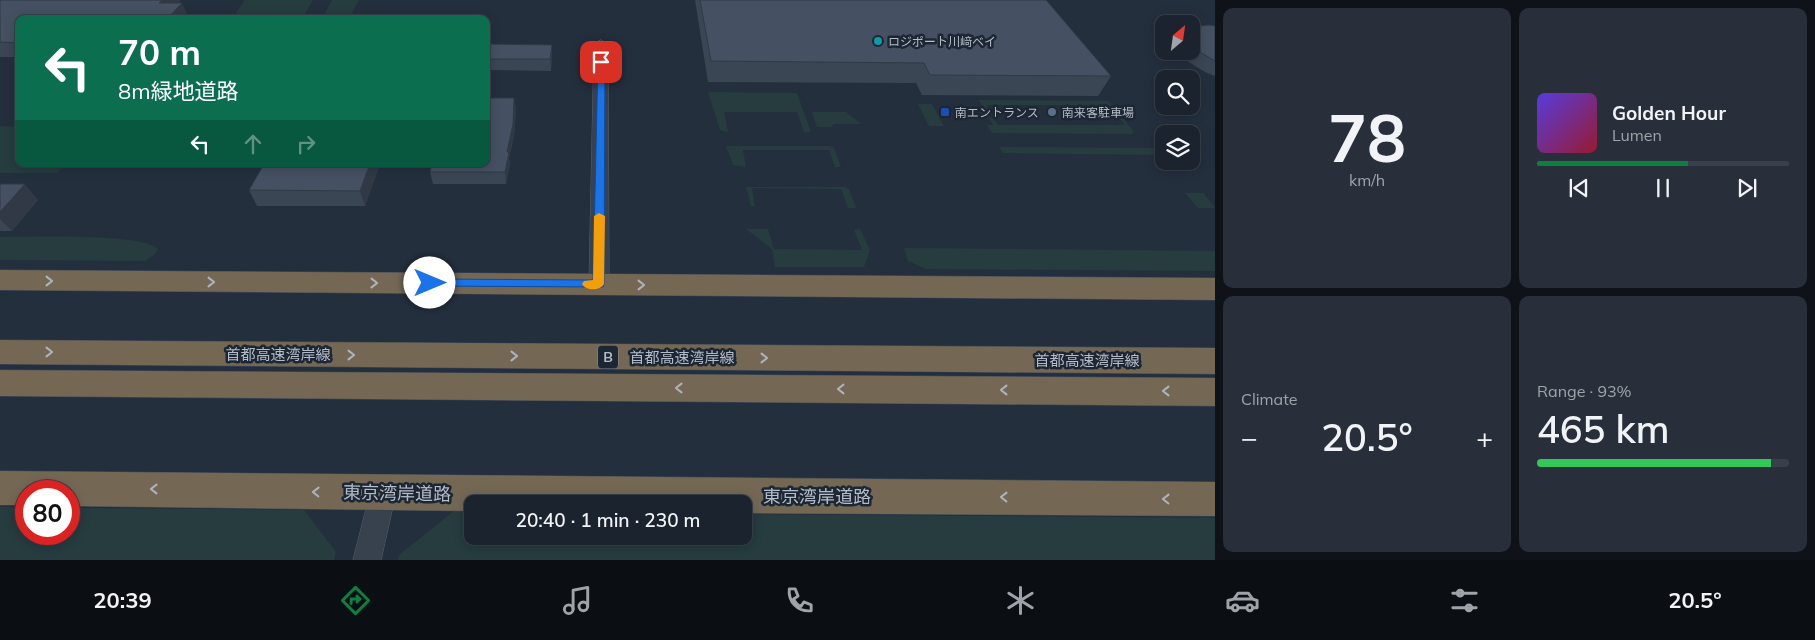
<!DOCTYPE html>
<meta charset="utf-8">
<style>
:root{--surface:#1b232e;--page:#282f3a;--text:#f1f3f6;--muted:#a0a4aa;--line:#39404a;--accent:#0b8043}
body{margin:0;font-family:Mulish,"Noto Sans JP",sans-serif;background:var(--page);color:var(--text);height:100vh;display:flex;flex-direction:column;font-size:19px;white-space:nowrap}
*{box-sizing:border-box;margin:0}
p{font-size:16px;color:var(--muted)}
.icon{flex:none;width:28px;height:28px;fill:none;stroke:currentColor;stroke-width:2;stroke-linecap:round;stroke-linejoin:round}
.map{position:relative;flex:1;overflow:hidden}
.panel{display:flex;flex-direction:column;gap:8px;padding:8px;background:#0f1319;width:600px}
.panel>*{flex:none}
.guide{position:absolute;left:15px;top:15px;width:475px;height:152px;border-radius:10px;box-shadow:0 2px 12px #0003,0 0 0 1px var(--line);background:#0b6e4f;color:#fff;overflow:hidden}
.needle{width:32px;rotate:29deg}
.buttons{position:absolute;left:1155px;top:15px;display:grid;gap:10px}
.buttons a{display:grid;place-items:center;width:45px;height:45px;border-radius:10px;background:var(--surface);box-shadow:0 2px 12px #0003,0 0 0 1px var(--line);font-size:25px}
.speed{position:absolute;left:15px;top:480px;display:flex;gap:10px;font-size:25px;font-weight:700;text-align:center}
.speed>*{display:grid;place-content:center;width:65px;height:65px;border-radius:50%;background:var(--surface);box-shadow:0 2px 12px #0003,0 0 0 1px var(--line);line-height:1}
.speed .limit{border:8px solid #d22;background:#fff;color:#111}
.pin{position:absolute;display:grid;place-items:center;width:42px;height:42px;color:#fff;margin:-21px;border-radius:10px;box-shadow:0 2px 8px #0006}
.me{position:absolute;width:55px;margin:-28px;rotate:90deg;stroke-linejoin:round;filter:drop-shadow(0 0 4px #0008)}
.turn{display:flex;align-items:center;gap:18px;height:105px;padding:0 20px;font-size:22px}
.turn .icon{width:65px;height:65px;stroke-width:2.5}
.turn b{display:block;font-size:35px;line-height:42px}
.lanes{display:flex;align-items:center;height:48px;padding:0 20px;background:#0003;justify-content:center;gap:25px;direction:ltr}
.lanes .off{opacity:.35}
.big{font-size:38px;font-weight:600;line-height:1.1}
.panel .widget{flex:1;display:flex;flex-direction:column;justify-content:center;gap:8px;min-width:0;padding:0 18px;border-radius:10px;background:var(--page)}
.panel .dial{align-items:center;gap:0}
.dial b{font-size:65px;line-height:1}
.song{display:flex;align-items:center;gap:15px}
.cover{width:60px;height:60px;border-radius:8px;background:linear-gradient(135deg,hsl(250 70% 55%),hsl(350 70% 35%))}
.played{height:5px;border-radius:2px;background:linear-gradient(90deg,var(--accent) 60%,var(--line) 60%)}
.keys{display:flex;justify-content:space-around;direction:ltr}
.heat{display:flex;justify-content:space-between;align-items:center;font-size:28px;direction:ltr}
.charge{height:8px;border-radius:4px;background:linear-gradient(90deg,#34c759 93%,var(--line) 0)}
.panel .tiles{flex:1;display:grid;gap:8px;grid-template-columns:repeat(2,1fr)}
.trip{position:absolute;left:464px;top:495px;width:288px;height:50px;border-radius:10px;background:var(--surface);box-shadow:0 2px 12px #0003,0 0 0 1px var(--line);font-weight:600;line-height:50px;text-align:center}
.tab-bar{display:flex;height:80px;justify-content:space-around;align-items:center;background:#0b0e12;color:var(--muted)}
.tab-bar .icon{width:35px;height:35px}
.tab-bar .on{color:var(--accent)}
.tab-bar b{font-size:22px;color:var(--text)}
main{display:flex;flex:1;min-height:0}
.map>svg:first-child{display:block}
.green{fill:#263c3f}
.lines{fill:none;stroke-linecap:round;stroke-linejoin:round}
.minor-casing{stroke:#565f6c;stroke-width:1}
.highway-casing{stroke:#434c59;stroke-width:1}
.minor{fill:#38414e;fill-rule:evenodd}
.highway{fill:#746855;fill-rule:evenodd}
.wall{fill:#3b4654}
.shaded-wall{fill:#303945}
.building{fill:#455162;stroke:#303945}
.oneway{stroke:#aeb4bd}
.route{fill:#1a73e8;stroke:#114b97}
.slow{fill:#f59e0b}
.culture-dot{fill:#0f9aa8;stroke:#1d2633;stroke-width:2}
.transit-dot{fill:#1a4fb4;stroke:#1d2633;stroke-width:2}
.service-dot{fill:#5c6f8a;stroke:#1d2633;stroke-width:2}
.labels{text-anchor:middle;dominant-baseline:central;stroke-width:5;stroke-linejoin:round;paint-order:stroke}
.far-poi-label{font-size:12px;fill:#b4bcc9;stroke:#1d2633;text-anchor:start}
.shield{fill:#1d2633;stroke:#878f9c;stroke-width:1}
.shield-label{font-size:14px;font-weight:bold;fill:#b4bcc9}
.street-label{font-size:15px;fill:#b4bcc9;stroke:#1d2633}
.near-street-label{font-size:18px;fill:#b4bcc9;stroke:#1d2633}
</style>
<main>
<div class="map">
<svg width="1215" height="560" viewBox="0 0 1215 560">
<rect width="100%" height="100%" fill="#242f3e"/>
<path class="green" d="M245,0H313L302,19H231Z
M332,0H359L349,19H322Z
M708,92L797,93L811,132H804L797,112H724L728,132L720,130Z
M979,100L1109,101L1134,132L1132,134L992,133L987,125H993L989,118H993L998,125H1125L1109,105H986L988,109H984Z
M918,104H932L944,126H929Z
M812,112H846L861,124H834L831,127H817Z
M0,126L19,127V164H67L57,173H0Z
M1162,142L1164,155L1003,153L1000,147L1158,148Z
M726,146H830L834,148L841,167H835L829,150H743L746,167L733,165Z
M746,187H845L849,189L856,208H848L841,189L752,188L755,207L751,206Z
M1185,193H1204L1215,208H1198Z
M746,229H768L774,249L862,250L854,230L860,229L870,250L864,267H775L772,249Z
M0,237C27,237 143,233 158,249L155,254L145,261L0,260Z
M904,248L1215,251V271L926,269L908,261Z
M0,507H26V534H69V508L304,510L336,552L334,560H0Z
M454,511L472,512V536H742L743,514L1215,518V560H398L399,555Z"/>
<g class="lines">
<defs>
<path id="minor" d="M601,40L608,44L609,284L606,289L599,292L592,289L589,284L594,44Z
M383,481L392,484L396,493L381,560H353L370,493L374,484Z"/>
<path id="highway" d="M0,270L1215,278V300L0,290Z
M0,340L1215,348V374L0,364Z
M0,370L1215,378V406L0,396Z
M0,471L1215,482V516L742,513V504H472V511L69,506V491H26V505H0Z"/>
</defs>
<use href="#minor" class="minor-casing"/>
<use href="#highway" class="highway-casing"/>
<use href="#minor" class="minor"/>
<use href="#highway" class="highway"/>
</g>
<path class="wall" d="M0,0H181L178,3L189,17L187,19H19V57H0Z
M695,0H1046L1111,76L1098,96L922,95L916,83L708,82Z
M1215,26V76L1205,72L1184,59L1180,51H1191V29Z
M486,44L552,45V56L551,71L486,70Z
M514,98L516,110L514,136L509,158L510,164L506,184H433L430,172Z
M380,164L365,206H257L249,190Z
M0,184L38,200L12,231H0Z"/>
<path class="shaded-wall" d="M162,0H181L167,17L159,3Z
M182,3L189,17L187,19H167Z
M552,45V56L551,71L550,59Z
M514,98L516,110L514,136L509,158L510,164L506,184L505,172L507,152Z
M370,164H380L365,206L360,191Z
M25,184L38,200L12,231L0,219V212Z"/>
<path class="building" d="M0,0H162L159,3H182L167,19H19V43L0,42Z
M700,0H1046L1111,76L930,75L924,63L711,61Z
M1209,25L1215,26V61L1193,48L1191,46V29L1198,26Z
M486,44L552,45L550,59H486Z
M486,98H514L513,124L507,152H509L505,172H430L432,164H486Z
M264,164H370L360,191L249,190Z
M0,184H25L0,212Z"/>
<defs><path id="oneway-chevron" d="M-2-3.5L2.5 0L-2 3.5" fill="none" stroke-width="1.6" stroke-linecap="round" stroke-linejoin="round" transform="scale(1.25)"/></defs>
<g class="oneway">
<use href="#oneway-chevron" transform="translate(49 281)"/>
<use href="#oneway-chevron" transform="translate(211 282)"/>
<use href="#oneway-chevron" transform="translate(374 283)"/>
<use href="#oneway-chevron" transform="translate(641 285)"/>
<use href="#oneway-chevron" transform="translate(49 352)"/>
<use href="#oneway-chevron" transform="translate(351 355)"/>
<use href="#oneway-chevron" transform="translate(514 356)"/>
<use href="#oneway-chevron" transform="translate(764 358)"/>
<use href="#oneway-chevron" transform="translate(679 388) rotate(-180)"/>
<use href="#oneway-chevron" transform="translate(841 389) rotate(-180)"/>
<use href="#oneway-chevron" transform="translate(1004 390) rotate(-180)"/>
<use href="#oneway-chevron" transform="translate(1166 391) rotate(-180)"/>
<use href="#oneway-chevron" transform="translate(154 489) rotate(-180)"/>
<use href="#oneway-chevron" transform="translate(316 492) rotate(-179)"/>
<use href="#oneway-chevron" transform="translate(1004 497) rotate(-179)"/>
<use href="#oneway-chevron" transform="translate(1166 499) rotate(-179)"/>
</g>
<path class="route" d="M598,60L605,62L604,284L603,287L426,286L425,283L430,279L593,280Z"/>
<path class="slow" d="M599,213L605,216L604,284C600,291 586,291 582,284L584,281L593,280L594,216Z"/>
<circle class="culture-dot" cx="878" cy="41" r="5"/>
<rect class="transit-dot" x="940" y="107" width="10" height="10" rx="2.5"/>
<circle class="service-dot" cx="1052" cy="112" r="5"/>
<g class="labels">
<g class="far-poi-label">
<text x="888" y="41">ロジポート川﨑ベイ</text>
<text x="955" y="112">南エントランス</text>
<text x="1062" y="112">南来客駐車場</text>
</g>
<rect class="shield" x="598" y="345.5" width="20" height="23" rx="4"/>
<g class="shield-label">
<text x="608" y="357">B</text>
</g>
<g class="street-label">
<text x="278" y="354">首都高速湾岸線</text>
<text x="682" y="357">首都高速湾岸線</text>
<text x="1087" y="360">首都高速湾岸線</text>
</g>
<g class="near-street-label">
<text transform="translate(397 493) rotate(1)">東京湾岸道路</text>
<text x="817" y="496">東京湾岸道路</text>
</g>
</g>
</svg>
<div class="buttons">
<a><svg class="needle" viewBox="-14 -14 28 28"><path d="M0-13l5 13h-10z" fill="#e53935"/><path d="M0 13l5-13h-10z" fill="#a0a4aa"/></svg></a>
<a><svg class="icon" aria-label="search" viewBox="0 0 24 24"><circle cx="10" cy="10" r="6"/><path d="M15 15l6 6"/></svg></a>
<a><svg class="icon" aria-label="layers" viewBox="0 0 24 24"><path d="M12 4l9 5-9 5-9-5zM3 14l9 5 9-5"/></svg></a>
</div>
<div class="speed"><div class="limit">80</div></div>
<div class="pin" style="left:601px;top:62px;background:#d93025"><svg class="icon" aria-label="arrive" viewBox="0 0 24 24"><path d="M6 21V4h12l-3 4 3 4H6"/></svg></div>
<svg class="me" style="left:430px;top:283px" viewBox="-20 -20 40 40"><circle r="19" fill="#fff"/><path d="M0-13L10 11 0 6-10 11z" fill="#1a73e8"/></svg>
<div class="trip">20:40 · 1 min · 230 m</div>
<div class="guide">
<div class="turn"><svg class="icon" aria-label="left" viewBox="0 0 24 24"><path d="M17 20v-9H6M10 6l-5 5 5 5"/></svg><div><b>70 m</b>8m緑地道路</div></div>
<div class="lanes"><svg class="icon" aria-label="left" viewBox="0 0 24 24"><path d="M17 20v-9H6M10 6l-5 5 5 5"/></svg><svg class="icon off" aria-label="ahead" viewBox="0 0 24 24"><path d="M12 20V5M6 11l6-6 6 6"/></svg><svg class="icon off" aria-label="right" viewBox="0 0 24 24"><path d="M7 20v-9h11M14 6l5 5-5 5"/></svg></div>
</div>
</div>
<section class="panel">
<div class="tiles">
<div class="widget dial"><b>78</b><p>km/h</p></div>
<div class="widget">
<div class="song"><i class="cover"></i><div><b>Golden Hour</b><p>Lumen</p></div></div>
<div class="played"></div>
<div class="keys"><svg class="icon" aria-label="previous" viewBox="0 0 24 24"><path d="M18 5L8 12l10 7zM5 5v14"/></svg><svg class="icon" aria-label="pause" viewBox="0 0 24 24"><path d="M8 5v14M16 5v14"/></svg><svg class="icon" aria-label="next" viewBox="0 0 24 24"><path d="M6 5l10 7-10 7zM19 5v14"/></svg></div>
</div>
<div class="widget"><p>Climate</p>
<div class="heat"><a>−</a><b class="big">20.5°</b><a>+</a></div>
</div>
<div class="widget"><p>Range · 93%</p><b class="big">465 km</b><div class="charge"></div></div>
</div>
</section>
</main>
<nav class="tab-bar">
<b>20:39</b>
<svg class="icon on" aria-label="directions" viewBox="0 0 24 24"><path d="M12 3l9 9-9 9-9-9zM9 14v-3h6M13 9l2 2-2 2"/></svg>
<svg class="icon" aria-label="music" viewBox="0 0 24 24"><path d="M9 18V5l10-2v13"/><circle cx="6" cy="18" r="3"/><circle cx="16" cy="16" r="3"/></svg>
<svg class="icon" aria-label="phone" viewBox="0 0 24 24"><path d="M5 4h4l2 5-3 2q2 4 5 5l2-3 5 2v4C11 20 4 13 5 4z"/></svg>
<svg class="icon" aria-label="climate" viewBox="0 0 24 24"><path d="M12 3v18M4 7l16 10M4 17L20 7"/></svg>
<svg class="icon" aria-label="car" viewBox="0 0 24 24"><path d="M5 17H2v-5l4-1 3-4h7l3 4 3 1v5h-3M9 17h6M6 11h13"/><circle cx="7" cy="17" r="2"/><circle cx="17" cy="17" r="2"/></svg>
<svg class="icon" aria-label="filters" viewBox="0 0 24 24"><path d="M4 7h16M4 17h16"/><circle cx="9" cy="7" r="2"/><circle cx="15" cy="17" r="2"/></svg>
<b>20.5°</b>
</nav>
